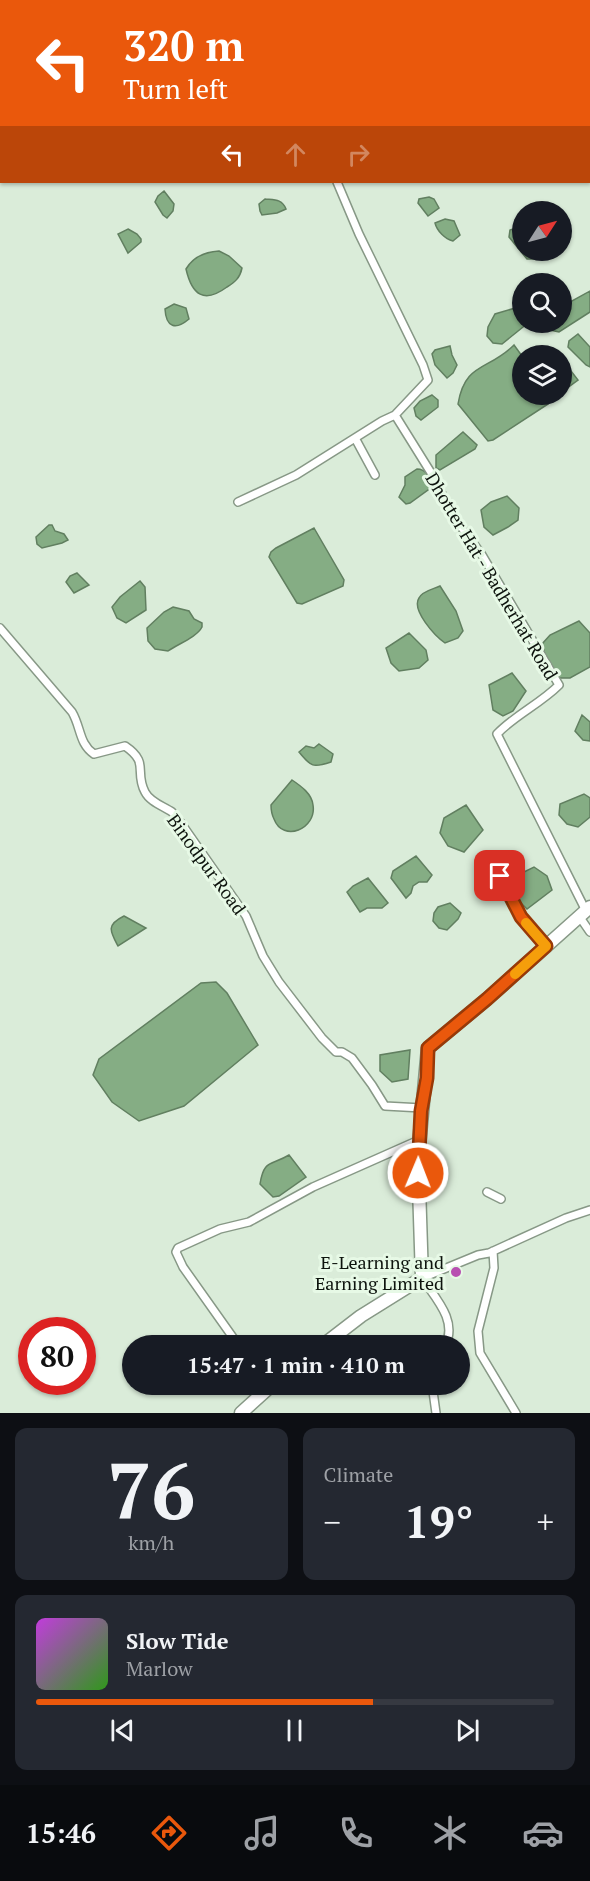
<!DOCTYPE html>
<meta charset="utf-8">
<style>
:root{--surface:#171b24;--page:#242831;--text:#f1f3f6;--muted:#9ea1a6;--line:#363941;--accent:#ea580c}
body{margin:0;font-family:"PT Serif",serif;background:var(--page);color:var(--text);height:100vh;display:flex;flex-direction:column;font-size:22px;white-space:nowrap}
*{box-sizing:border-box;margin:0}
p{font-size:20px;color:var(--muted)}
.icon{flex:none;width:33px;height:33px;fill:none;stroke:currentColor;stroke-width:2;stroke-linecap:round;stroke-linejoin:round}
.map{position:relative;height:1413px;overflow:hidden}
.side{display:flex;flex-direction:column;gap:15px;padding:15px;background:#0d0f14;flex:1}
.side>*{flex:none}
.banner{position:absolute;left:0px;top:0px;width:591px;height:183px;box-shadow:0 2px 4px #0004;background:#ea580c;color:#fff;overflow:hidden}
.needle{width:39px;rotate:54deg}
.buttons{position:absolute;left:512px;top:201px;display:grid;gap:12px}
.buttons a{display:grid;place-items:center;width:60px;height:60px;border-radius:50%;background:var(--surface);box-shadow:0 2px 4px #0004;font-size:30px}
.speed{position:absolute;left:18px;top:1317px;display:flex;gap:12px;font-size:30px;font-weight:700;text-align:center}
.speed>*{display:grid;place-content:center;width:78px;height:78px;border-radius:50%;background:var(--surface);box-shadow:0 2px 4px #0004;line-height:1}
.speed .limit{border:9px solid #d22;background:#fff;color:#111}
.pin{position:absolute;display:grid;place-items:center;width:51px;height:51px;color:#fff;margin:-26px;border-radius:12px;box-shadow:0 3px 9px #0006}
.me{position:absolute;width:66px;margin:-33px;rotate:1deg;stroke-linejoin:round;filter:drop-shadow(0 0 4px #0008)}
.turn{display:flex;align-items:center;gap:21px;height:126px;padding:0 24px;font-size:27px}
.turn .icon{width:78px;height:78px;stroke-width:2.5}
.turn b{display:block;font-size:42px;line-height:51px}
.lanes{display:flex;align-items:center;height:57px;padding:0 24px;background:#0003;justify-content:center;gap:30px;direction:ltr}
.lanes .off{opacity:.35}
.big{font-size:45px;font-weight:700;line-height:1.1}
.side .card{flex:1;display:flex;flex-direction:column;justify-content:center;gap:9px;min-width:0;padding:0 21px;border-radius:12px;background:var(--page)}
.side .dial{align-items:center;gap:0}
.dial b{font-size:78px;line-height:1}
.song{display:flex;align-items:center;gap:18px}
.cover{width:72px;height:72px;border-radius:9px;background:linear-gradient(135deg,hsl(290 70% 55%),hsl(110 70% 35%))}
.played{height:6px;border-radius:3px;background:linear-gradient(90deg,var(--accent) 65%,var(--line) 65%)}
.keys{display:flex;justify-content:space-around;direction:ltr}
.heat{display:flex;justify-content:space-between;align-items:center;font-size:33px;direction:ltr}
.side .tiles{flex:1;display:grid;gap:15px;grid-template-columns:1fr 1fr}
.card:last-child{grid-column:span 2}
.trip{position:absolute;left:122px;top:1335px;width:348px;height:60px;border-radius:30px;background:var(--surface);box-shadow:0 2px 4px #0004;font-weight:700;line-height:60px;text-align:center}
.tabs{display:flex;height:96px;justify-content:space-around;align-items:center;background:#090b0e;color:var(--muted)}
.tabs .icon{width:42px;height:42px}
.tabs .active{color:var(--accent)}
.tabs b{font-size:27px;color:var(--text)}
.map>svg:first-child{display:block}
.water{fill:#85ad84;stroke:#617f60;stroke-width:1.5}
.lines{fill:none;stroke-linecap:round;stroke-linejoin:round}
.street-casing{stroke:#879886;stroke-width:10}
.highway-casing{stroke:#879886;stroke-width:15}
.street{stroke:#fff;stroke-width:7}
.highway{stroke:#fff;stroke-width:12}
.route-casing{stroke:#983908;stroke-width:15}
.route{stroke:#ea580c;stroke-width:10}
.slow{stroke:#f59e0b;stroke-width:10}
.poi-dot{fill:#b84fb1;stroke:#e7f9e6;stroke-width:2}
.labels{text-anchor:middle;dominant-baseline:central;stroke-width:6;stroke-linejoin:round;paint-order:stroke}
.street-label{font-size:18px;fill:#0d130d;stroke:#e7f9e6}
.poi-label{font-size:18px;fill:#0d130d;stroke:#e7f9e6;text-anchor:end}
</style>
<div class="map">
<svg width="590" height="1413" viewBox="0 0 590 1413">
<rect width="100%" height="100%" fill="#daecd9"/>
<path class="water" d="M164,191L174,204L173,211L167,218L163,215L155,202L158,196Z
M429,197L434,199L439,208L428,216L418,203L419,199Z
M265,199C275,200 282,199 286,209L277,213L262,215L260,211L259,204Z
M445,219L454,221L460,235L453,241C445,239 437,231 435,223Z
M522,226V250L548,251L536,259H527L509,237L510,230Z
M128,229L137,234L141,239V242L128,253L118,234Z
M219,251L229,256L242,268C240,278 235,282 227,287C204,304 192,295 186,269C193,257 204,252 219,251Z
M590,291V312L559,332L550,330L544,324L561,322V307Z
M174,304L186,308L189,319C176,330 166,328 165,309Z
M522,306V322L528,323L502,344L493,343L487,336L488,327L495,314Z
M578,334L590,347V367L586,365L568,347L569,341Z
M514,345L522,356V394L548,395V404L493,440L488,441L458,404C465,362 488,371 514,345Z
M450,346L452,355L457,365L453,373L447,378L435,365L432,354L435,350Z
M561,358L578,380L563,391L561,389Z
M432,395L438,400V407L421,420L416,416L414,408L420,401Z
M463,432L477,445L475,449L440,470L436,468V455Z
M417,469C425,469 433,478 432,487L410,503L406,504L399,497L405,485V477Z
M507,496L519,508L518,520L508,527L493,535L484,527L481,510L491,502Z
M49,525H52L55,531L64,534L68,540L62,543L42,548L37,544L36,537Z
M314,528L344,580L343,586L302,604L297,603L269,557L271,552L276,548Z
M77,573L89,585L74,593L66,582L70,576Z
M140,581L145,587L146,610L126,623L117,618L112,607L120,597Z
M440,586L456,611L463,631L458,638L445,643C435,636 411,610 419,598C422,591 434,589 440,586Z
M173,607L189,611L194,619L202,623V627C197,637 178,644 168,651L155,649L148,641L147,628L164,612Z
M579,621L590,633V667L570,678H558L549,669L542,644L550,635Z
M409,633L426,650L428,660L419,668L399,671L391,663L386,648Z
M512,673L526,691L513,711L503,716L493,710L489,685Z
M582,715L590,722V741L583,740L575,731Z
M319,744L333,754L331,762C313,768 311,767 299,752L306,746L314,748Z
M292,780C301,786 312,794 313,805C317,829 283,843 274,819C272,815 271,809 271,805Z
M584,794L590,798V817L578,827L567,824L559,815L560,804Z
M466,805L483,830L464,852L448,846L440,833L444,818Z
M416,856L432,875L427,882H419L413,886L411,893L406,898L391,878L393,871Z
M534,867L547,876L552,890L527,909L509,891L510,882L522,873Z
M368,878L388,903L382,908H367L360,912L347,892L353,886Z
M450,903L461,913L458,919L447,930L439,928L433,921L434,913L438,907Z
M124,916L146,928L118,946C110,931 106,925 124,916Z
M216,982L227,993L258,1045L184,1106L139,1121L112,1102L93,1075L99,1059L201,983Z
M410,1050L408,1079L392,1082L380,1071V1055Z
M289,1155L306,1177L279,1196L273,1197L260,1184C264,1159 271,1166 289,1155Z"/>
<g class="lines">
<defs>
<path id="street" d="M264,0V2
M395,415L433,476L453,516L482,555L559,685C540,704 515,715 497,734L586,911
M355,438L375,475
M238,502L296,475L382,421L395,415L428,380L423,365L359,234L337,182
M0,628L72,712C81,727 79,744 94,754L125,746C150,763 134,771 145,792C150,802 163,806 172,812C175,815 178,820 181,823L246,916L263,956L279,982L322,1038L336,1052H342L352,1058L372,1085L385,1106L422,1108
M500,876L521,917L546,946
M579,916L590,932
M487,1192L501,1199
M493,1251L494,1268L478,1331L480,1353L516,1413
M239,1346L183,1267L176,1252L178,1248L220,1229L249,1222L313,1187L419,1140
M445,1346C458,1321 436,1299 422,1278L478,1255L489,1253L566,1218L590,1210
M432,1384L436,1413"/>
<path id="highway" d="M322,1346L361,1316L422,1278L418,1156L428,1048L487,999L590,907
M241,1413L273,1384"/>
</defs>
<use href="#street" class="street-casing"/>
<use href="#highway" class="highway-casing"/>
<use href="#street" class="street"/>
<use href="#highway" class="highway"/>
</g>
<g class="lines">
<defs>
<path id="route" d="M418,1173L421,1111L427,1078L428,1048L487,999L546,946L521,917L500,876"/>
</defs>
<use href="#route" class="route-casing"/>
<use href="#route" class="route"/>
<path class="slow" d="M515,974L546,946L526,923"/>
</g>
<circle class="poi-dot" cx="456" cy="1272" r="6"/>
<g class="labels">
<g class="street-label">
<text transform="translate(492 576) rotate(59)">Dhotter Hat - Badherhat Road</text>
<text transform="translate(207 864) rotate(54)">Binodpur Road</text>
</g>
<g class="poi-label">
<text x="444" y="1262">E-Learning and<tspan x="444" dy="21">Earning Limited</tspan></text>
</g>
</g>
</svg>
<div class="buttons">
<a><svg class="needle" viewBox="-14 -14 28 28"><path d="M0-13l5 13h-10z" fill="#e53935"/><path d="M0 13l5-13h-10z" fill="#9ea1a6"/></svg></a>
<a><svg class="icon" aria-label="search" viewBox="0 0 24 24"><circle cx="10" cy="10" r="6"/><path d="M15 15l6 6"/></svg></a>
<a><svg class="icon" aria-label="layers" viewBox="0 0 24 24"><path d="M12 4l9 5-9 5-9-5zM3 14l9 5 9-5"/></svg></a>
</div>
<div class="speed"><div class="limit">80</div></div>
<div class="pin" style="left:500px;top:876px;background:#d93025"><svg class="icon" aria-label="arrive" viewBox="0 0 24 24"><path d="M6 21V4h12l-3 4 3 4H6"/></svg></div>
<svg class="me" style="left:418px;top:1173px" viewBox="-20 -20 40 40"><circle r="17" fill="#ea580c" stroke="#fff" stroke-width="3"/><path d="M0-11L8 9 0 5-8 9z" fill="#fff"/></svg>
<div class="trip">15:47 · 1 min · 410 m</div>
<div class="banner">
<div class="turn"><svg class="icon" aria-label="left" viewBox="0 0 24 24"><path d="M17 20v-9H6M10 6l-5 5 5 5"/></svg><div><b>320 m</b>Turn left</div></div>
<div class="lanes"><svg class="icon" aria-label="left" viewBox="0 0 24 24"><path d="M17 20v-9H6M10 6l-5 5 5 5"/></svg><svg class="icon off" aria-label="ahead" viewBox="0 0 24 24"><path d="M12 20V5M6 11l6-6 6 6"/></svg><svg class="icon off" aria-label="right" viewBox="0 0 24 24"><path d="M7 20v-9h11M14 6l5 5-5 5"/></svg></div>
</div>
</div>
<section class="side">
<div class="tiles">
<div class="card dial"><b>76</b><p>km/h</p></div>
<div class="card"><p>Climate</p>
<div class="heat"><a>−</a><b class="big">19°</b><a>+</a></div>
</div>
<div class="card">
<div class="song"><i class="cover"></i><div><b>Slow Tide</b><p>Marlow</p></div></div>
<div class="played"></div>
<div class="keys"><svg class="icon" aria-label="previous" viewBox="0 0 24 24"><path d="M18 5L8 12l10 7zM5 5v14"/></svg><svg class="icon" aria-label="pause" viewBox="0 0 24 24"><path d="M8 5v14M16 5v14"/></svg><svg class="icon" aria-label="next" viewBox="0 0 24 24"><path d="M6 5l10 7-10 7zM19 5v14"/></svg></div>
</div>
</div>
</section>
<nav class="tabs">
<b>15:46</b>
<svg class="icon active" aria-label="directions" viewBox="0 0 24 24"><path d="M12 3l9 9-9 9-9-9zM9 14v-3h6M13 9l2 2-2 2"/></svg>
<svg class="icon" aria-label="music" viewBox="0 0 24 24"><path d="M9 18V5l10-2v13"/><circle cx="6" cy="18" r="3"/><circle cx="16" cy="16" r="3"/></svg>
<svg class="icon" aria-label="phone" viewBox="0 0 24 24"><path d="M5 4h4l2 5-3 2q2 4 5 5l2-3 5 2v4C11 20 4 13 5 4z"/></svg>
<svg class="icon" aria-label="climate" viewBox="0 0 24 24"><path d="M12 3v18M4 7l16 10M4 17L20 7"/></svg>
<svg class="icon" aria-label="car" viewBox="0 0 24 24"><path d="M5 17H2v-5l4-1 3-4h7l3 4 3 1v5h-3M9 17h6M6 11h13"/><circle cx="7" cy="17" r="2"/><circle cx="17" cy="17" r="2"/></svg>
</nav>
